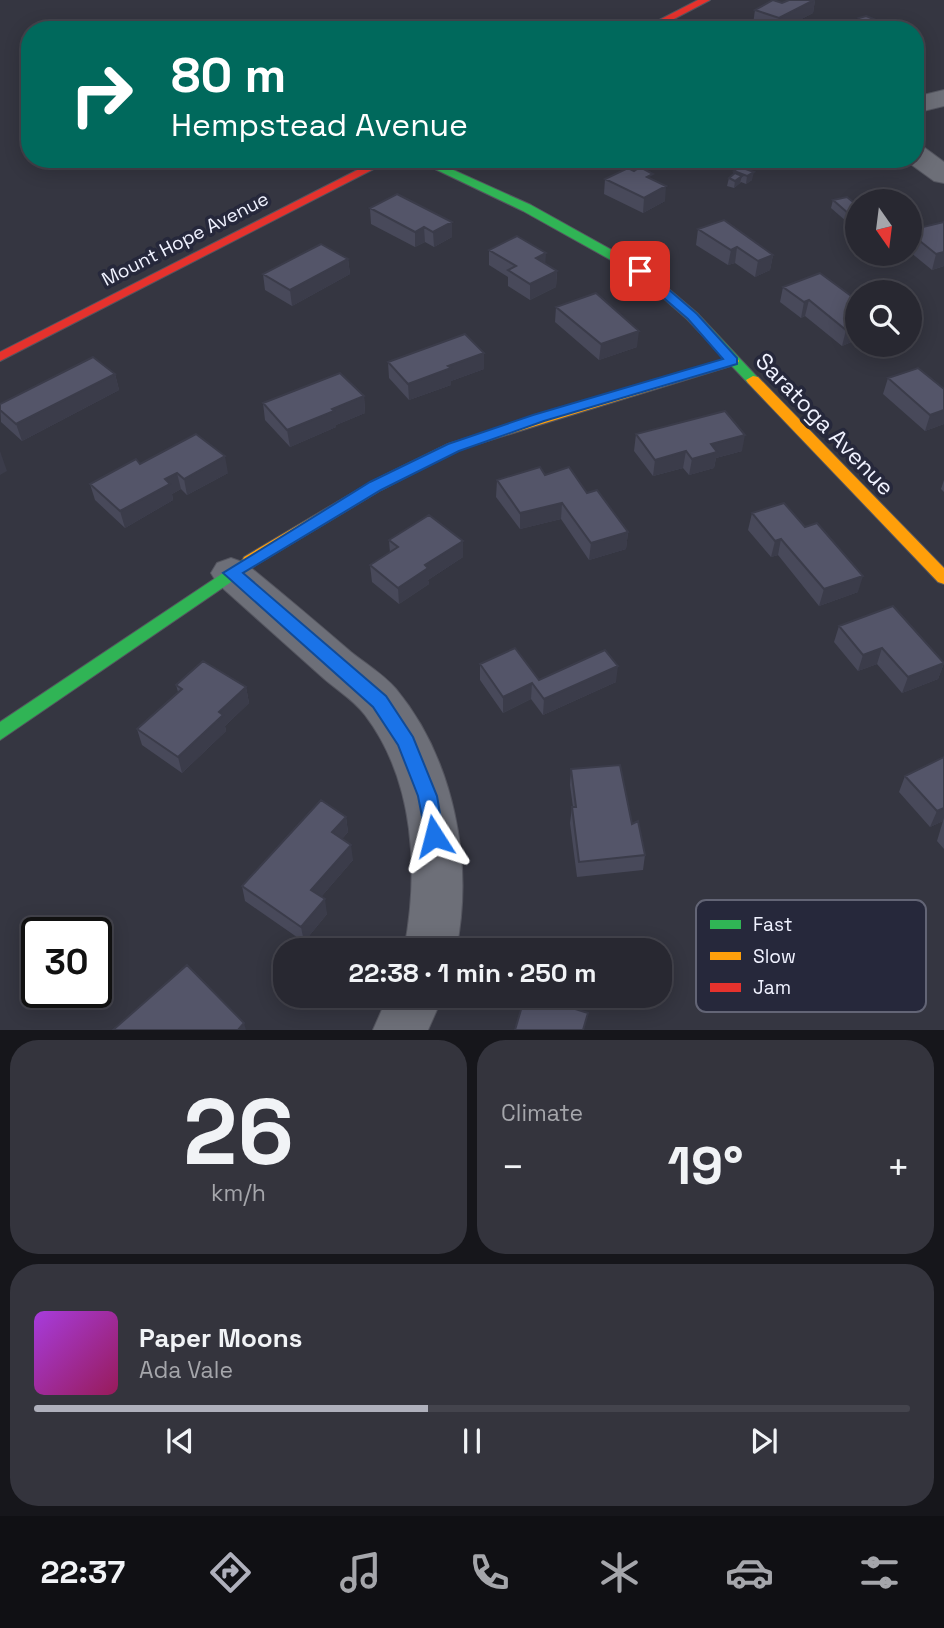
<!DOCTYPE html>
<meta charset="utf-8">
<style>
:root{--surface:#282831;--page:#34343d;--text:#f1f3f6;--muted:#a5a6ab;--line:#44444d;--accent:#afb0bc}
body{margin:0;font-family:"Space Grotesk",sans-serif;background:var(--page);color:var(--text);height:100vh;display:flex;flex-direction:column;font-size:26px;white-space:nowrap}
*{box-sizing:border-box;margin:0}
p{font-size:23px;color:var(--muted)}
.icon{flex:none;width:38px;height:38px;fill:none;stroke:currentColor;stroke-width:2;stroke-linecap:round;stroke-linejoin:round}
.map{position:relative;height:1030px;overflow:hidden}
.panel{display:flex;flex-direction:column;gap:10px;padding:10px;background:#16161b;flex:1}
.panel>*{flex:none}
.banner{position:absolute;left:21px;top:21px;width:903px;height:147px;border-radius:28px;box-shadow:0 4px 18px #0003,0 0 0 2px var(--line);background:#00695c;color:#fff;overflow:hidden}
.needle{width:46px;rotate:166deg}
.controls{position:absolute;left:845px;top:189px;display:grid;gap:14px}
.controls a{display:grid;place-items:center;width:77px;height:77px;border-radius:50%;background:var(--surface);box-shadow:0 4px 18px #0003,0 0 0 2px var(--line);font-size:35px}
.speed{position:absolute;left:21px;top:917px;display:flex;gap:14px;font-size:35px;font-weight:700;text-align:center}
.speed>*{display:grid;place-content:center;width:91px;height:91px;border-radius:50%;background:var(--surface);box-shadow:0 4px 18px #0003,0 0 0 2px var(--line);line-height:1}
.speed .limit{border:4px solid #111;border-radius:10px;background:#fff;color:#111}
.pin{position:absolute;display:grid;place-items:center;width:60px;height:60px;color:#fff;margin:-30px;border-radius:14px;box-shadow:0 4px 10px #0006}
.me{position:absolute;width:77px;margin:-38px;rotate:351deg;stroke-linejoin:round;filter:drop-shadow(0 0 5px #0008)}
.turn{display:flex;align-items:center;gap:24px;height:147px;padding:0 35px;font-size:32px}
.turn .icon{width:91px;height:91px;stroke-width:2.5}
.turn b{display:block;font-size:49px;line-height:60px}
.big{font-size:52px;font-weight:700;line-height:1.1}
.panel .tile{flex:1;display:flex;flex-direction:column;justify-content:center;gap:10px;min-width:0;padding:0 24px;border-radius:28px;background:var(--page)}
.panel .dial{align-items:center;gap:0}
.dial b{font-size:91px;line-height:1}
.song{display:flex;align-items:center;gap:21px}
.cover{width:84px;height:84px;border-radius:10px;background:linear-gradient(135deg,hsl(280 70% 55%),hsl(330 70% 35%))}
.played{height:7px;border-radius:4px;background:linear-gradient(90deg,var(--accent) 45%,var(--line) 45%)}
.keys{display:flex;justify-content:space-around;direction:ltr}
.heat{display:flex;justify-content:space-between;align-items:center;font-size:38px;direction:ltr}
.panel .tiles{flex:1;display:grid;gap:10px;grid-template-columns:1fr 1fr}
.tile:last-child{grid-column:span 2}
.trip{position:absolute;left:273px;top:938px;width:399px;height:70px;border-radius:28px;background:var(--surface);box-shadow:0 4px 18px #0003,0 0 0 2px var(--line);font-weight:700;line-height:70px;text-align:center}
.menu{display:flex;height:112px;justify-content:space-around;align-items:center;background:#101014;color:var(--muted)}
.menu .icon{width:49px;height:49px}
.menu .selected{color:var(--accent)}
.menu b{font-size:32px;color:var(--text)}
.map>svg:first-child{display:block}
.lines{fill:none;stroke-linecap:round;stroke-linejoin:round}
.street-casing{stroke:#54555f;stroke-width:2}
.fast-casing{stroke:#54555f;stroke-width:2}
.slow-casing{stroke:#54555f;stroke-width:2}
.jam-casing{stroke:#54555f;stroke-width:2}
.street{fill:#6d6f78;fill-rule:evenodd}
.fast{fill:#30b455;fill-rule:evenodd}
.slow{fill:#ff9f0a;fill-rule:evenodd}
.jam{fill:#e5322d;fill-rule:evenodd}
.wall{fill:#48495a}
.shaded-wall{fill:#3b3c4a}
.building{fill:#545569;stroke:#3b3c4a;stroke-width:2}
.route{fill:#1a73e8;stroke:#114b97;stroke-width:2}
.labels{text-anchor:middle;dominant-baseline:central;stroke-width:7;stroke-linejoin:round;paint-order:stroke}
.far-street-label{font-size:19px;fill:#f0f2ff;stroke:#26283b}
.street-label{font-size:23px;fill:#f0f2ff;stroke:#26283b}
.key{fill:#26283b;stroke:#636576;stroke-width:2}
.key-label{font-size:19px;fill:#f0f2ff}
</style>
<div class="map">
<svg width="944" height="1030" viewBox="0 0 944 1030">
<rect width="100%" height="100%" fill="#353641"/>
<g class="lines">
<defs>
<path id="street" d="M944,90V106L915,113V97Z
M915,146L925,148L944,162V183L934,181L905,160L915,159Z
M231,558L245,563C281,592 316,622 351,652C366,664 383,674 396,689C454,759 474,863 456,950H404C419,872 415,781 365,715C353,699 335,689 321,676C286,645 252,614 217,583L211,573L217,563Z
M388,996H443L428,1030H373Z"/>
<path id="fast" d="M414,159H429L531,205L644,268L697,313L760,380L758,383H748L687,319L636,274L523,211Z
M250,555L256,557L258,561L256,565L0,740V722Z"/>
<path id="slow" d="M732,357L737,358L739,361L737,364L458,450L381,490L256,565H244L242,561L244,557L371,482L448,444Z
M753,376L758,377L944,568V584L938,582L748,383L746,380Z"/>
<path id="jam" d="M698,0H710L653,30H640Z
M379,159H393L0,361V352Z"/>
</defs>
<use href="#street" class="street-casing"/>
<use href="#fast" class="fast-casing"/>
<use href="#slow" class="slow-casing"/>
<use href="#jam" class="jam-casing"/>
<use href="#street" class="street"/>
<use href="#fast" class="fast"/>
<use href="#slow" class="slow"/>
<use href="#jam" class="jam"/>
</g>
<path class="wall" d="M789,0H815L813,13L780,30H772L753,24L755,10L782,3Z
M859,18L876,20L874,27L867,29L858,25Z
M506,159H537L523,167Z
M740,167L752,180L746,184L741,182L740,183L734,188L727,186L729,178L733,175L734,171Z
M605,179H653L665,201L643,213L604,194Z
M833,200L858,206V220L847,222L831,208Z
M370,208L452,222V237L434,247L425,242L415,247L371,224Z
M944,222V266L932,270L910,252V230Z
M698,229L773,255L770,270L755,277L735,263L728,265L696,245Z
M489,250L545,264L557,271L556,287L530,300L508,286V277L489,265Z
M348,259L350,274L292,306L265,290L263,274Z
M783,287L858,301V339L842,346L805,316L801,318L780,302Z
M556,307L637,347L599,360L555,322Z
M484,353V369L451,381V385L409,400L389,378L388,362Z
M115,374L119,390L22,441L1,422L0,404Z
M888,378L944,389V424L925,431L883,394Z
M364,396L365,413L336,425V427L290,447L265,420L263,403Z
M636,434L742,451L716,458L714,468L689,475L683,468L653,476L634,451Z
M140,464L228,473L187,495L181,489L172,494L173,500L125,528L95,500L90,484Z
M545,475L587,493L628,532L626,549L589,560L561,519L520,529L496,497L497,480Z
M944,480V492L941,489Z
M752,513L858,592L819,606L778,555L771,557L748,530Z
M389,540L463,557L428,580L429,584L399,604L372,582L370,565L390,553Z
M839,626L944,663L938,679L902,693L877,664L858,671L834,642Z
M480,664L539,680L616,682L543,715L531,699L503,713L480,680Z
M176,685L246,687L249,703L225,726L226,731L182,773L142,745L137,729L178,692Z
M944,757V849L937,841L943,821L930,827L899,792L905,776Z
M571,769L632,824L645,855L643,870L577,877L570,823L572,807H573L570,785Z
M346,817L348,832L342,839L353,860L321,897L327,914L304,942L245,901L242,886Z"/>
<path class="shaded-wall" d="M814,0H815L813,13L780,30H777L779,18Z
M876,20L874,27L867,29L869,23Z
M523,159H537L523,167Z
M754,172L752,180L746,184L747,176Z
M742,176L740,183L734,188L735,181Z
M666,186L665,201L643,213L644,198Z
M858,212V220L847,222L849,214Z
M452,222V237L434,247L433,232Z
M424,227L425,242L415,247V232Z
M737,247L735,263L728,265L731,250Z
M944,252V266L932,270L936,254Z
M546,253L545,269L536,258Z
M773,255L770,270L755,277L758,261Z
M348,259L350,274L292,306L290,290Z
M557,271L556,287L530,300V284Z
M809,300L805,316L801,318L804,302Z
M858,325V339L842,346L846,330Z
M639,331L637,347L599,360L601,344Z
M484,353V369L451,381V385L409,400L408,384L448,366Z
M115,374L119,390L22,441L16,424Z
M364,396L365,413L336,425V427L290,447L287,430L332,409Z
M944,410V424L925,431L930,415Z
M745,435L742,451L716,458L714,468L689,475L692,459L711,444Z
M0,451L7,471L0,475Z
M686,451L683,468L653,476L655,460Z
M225,456L228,473L187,495L184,479Z
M177,473L181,489L172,494L173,500L125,528L120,511L165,479Z
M562,503L561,519L520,529V513Z
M628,532L626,549L589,560L591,543Z
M781,539L778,555L771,557L775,541Z
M463,541V557L428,580L429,584L399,604L398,588L425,565Z
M863,576L858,592L819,606L824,589Z
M882,648L877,664L858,671L863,655Z
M944,663L938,679L902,693L908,677Z
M618,666L616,682L543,715L544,699Z
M532,683L531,699L503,713V697Z
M246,687L249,703L225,726L226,731L182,773L178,757L219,712Z
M944,808V818L943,821L930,827L937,811Z
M346,817L348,832L334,848L332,832Z
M351,845L353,860L314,905L311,890Z
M325,899L327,914L304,942L301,927Z
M244,1023L246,1030H238Z"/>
<path class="building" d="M773,0L782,3L789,0H814L779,18L755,10Z
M866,16L876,20L869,23L859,18Z
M640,167L653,174L647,177L666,186L644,198L605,179L628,168L634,171Z
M740,167L754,172L747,176L734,171Z
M735,173L742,176L735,181L729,178Z
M397,194L452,222L433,232L424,227L415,232L370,208Z
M847,197L858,206V212L849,214L833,200Z
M724,220L773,255L758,261L737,247L731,250L698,229Z
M944,222V252L936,254L910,233V230Z
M517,236L546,253L536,258L557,271L530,284L508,270L516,266L489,250Z
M321,244L348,259L290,290L263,274Z
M820,273L858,301V325L846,330L809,300L804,302L783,287Z
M596,293L639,331L601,344L556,307Z
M465,334L484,353L448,366L451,368L408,384L388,362Z
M93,357L115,374L16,424L0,410V404Z
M918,368L944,389V410L930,415L888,378Z
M340,373L364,396L332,409L334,411L287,430L263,403Z
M725,411L745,435L711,444L717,452L692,459L686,451L655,460L636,434Z
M196,434L225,456L184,479L177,473L165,479L170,484L120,511L90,484L136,459L140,464Z
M540,467L545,475L569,467L587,493L597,490L628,532L591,543L562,503L520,513L497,480Z
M784,503L805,527L817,523L863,576L824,589L781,539L775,541L752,513Z
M429,515L463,541L425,565L428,568L398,588L370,565L398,547L389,540Z
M893,606L944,663L908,677L882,648L863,655L839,626Z
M515,648L539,680L605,650L618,666L544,699L532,683L503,697L480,664Z
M203,661L246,687L219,712L223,715L178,757L137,729L182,689L176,685Z
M944,757V808L937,811L905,776Z
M620,765L632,824L638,821L645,855L579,862L572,807H576L571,769Z
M321,800L346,817L332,832L351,845L311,890L325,899L301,927L242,886Z
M187,965L244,1023L238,1030H113Z
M525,996H534L588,1013L583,1030H515Z"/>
<path class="route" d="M636,269H645L697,314L737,358V364L544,421L459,451L381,490L243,573L386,696L413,737L437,796L444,836L441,842L434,845L427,842L418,796L411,778L398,745L373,707L223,573L370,482L448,444L533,415L723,359L688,319L636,274Z"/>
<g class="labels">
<g class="far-street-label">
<text transform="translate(185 239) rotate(-27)">Mount Hope Avenue</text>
</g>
<g class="street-label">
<text transform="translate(825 424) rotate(46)">Saratoga Avenue</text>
</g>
</g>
<rect x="696" y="900" width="230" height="112" rx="10" class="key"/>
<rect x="710" y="920" width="31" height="9" fill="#30b455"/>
<rect x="710" y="952" width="31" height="8" fill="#ff9f0a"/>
<rect x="710" y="983" width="31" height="9" fill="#e5322d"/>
<g class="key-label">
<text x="753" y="931">Fast</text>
<text x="753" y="963">Slow</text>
<text x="753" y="994">Jam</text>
</g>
</svg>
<div class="controls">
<a><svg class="needle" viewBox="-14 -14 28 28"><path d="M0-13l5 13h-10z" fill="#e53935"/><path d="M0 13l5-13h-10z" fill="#a5a6ab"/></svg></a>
<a><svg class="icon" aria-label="search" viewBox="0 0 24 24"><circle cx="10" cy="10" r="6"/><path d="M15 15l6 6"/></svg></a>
</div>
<div class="speed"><div class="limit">30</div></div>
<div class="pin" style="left:640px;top:271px;background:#d93025"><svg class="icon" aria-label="arrive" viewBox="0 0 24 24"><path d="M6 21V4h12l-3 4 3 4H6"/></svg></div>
<svg class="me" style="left:434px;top:836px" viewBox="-20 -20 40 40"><path d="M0-17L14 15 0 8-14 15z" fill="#1a73e8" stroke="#fff" stroke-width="4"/></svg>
<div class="trip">22:38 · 1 min · 250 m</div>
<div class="banner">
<div class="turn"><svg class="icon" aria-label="right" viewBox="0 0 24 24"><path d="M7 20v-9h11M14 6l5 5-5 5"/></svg><div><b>80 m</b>Hempstead Avenue</div></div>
</div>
</div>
<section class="panel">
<div class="tiles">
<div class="tile dial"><b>26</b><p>km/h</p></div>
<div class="tile"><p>Climate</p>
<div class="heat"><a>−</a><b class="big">19°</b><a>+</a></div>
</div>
<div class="tile">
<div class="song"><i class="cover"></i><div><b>Paper Moons</b><p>Ada Vale</p></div></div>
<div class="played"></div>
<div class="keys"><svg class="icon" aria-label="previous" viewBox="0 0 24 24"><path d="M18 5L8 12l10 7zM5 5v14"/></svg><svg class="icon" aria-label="pause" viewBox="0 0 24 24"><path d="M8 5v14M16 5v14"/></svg><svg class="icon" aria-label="next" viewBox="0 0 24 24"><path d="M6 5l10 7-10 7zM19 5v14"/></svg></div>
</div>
</div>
</section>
<nav class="menu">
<b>22:37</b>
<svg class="icon selected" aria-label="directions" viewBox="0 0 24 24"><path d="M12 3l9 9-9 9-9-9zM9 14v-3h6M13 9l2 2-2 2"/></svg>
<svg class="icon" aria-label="music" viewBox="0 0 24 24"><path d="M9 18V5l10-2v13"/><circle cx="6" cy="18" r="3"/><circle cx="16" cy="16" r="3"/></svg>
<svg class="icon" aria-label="phone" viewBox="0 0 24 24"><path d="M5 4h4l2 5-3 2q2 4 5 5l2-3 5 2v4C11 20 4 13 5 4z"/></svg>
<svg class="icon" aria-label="climate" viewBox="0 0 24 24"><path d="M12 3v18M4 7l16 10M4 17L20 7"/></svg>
<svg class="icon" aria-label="car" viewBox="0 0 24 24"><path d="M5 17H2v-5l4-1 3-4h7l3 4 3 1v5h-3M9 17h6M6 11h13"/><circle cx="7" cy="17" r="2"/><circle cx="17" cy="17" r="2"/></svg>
<svg class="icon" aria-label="filters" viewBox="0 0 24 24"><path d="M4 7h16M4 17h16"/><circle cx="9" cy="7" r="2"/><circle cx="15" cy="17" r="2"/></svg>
</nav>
